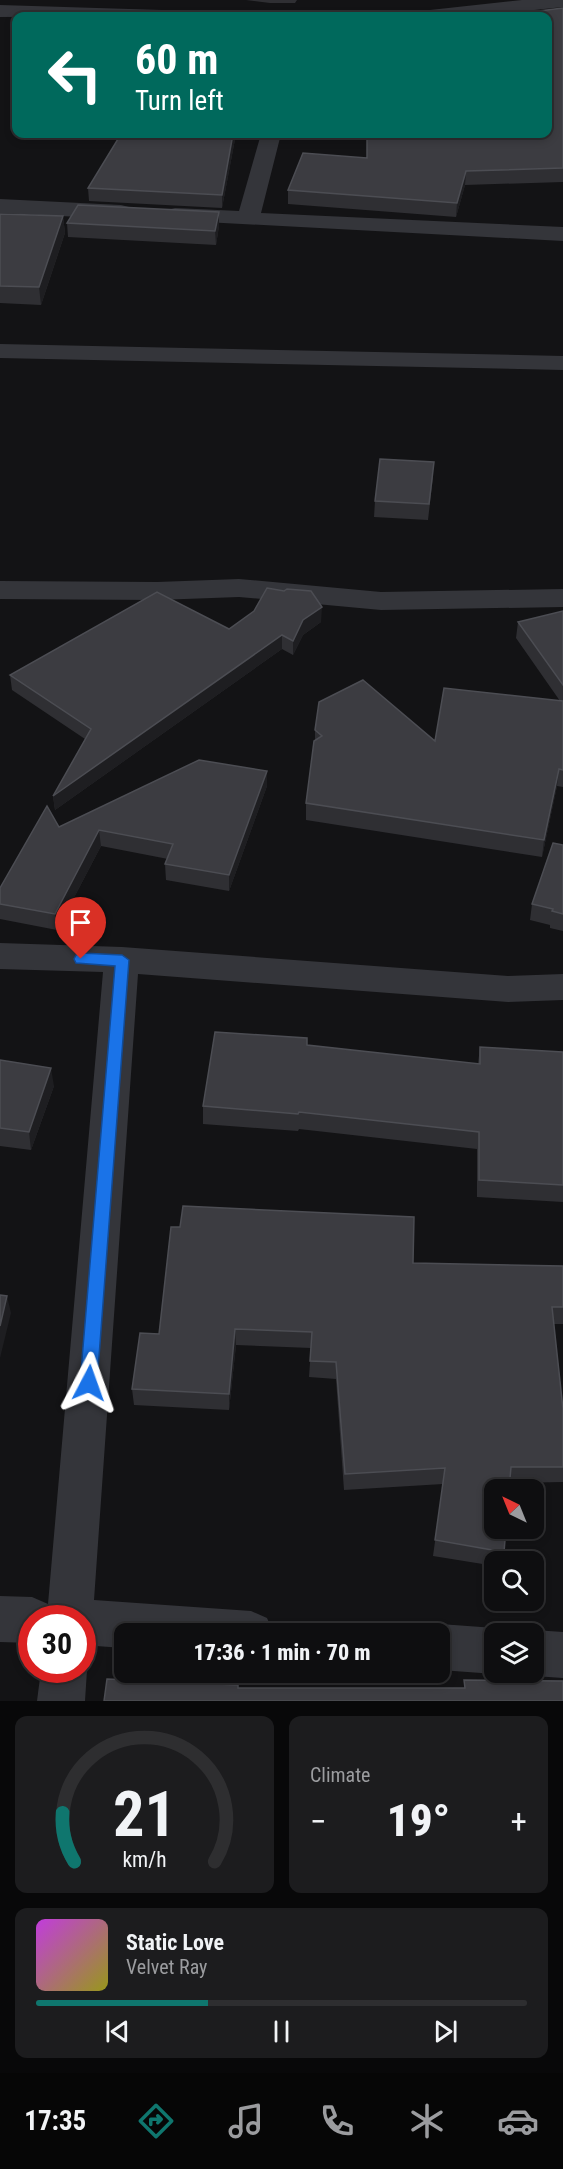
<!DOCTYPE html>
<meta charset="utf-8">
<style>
:root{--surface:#0e0e10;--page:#1c1c1e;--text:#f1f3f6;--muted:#9b9c9f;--line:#2e2e30;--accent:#0f766e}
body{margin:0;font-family:"Roboto Condensed",sans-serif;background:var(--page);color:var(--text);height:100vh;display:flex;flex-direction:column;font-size:22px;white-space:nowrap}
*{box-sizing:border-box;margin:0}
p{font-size:20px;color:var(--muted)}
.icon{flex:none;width:33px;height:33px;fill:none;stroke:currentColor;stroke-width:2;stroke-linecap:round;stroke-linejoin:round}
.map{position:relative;height:1701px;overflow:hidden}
.sheet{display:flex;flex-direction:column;gap:15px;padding:15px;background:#080809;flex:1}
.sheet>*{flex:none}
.guide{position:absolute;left:12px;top:12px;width:540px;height:126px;border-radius:12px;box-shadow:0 3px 9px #0003,0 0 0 2px var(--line);background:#00695c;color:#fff;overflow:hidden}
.needle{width:39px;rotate:317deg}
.fabs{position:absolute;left:484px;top:1479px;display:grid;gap:12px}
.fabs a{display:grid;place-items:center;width:60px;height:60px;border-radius:12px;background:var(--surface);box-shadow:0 3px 9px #0003,0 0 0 2px var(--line);font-size:30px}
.speed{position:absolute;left:18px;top:1605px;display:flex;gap:12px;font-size:30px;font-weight:700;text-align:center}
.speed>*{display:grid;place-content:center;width:78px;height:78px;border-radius:50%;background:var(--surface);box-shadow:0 3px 9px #0003,0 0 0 2px var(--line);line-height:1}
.speed .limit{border:9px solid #d22;background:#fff;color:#111}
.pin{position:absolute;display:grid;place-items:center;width:51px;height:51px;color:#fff;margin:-62px -26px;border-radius:50% 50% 50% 0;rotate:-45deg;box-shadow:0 0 6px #0007}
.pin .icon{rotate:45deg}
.me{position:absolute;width:66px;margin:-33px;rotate:4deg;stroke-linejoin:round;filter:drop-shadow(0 0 4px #0008)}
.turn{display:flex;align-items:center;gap:21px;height:126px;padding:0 24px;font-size:27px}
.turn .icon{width:78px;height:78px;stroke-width:2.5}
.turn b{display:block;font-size:42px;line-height:51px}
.big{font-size:45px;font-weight:800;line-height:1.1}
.sheet .widget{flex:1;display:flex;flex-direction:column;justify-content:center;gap:9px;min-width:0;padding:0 21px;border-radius:12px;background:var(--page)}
.sheet .dial{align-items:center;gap:0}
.dial svg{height:156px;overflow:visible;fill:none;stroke:var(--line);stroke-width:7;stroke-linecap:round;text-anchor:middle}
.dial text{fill:var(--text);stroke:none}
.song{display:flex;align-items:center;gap:18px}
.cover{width:72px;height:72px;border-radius:9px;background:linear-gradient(135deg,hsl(290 70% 55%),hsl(60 70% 35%))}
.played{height:6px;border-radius:3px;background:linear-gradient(90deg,var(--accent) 35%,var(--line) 35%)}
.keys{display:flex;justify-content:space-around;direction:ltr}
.heat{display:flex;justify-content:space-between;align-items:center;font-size:33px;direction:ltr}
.sheet .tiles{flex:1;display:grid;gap:15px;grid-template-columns:1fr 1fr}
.widget:last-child{grid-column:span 2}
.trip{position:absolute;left:114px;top:1623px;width:336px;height:60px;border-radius:12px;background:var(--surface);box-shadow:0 3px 9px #0003,0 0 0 2px var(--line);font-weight:800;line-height:60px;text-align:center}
.tabs{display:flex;height:96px;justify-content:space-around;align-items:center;background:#060606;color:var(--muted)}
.tabs .icon{width:42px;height:42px}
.tabs .active{color:var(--accent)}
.tabs b{font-size:27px;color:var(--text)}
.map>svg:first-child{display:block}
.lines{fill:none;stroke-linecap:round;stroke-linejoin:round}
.street{fill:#34353a;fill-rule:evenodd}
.wall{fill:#2f2f33}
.shaded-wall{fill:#1e1e21}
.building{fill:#3c3c41;stroke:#4c4d53;stroke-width:1.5}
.route{fill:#1a73e8;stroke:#114b97;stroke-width:1.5}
</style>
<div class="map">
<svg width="563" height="1701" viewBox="0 0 563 1701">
<rect width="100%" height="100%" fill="#131315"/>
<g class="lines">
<path class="street" d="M522,0H563V7L476,16H421L423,12L430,10Z
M0,5L162,10L169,12L171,16L0,17Z
M261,134H281L261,213L563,227V241L167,220L164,215L167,210L175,208L239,211Z
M0,199L121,205L129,207L132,212L129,217L121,219L0,213Z
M0,344L563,356V370L0,358Z
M239,579L381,592L563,589V607L381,610L239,597L157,600L0,599V581L157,582Z
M0,943L122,947L508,976L563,974V1000L508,1002L138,974L94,1600L251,1611L267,1618L274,1634H124V1648L82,1645V1618H32V1643L0,1642V1596L32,1597L48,1604L103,972L0,969Z
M440,1624L495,1628L509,1634H495V1672H499L495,1674L440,1670V1634H422L424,1631Z
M534,1630L563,1632V1678L534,1676L525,1672H534V1634H525Z
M82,1658L87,1670L85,1701H37L41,1670H82Z"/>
</g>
<path class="wall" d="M246,0H297L295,3H270Z
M563,8V182L465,185L456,217L288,204V190L367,158Z
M121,134H236L222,208L89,201L88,188Z
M0,214L63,216L65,233L41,305L0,303Z
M67,223L219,226L216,245L68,237Z
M433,477L428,520L374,517L375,501Z
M563,611V787L557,786L542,857L306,820V803L315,740V730L435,741L560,701L516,638L518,622Z
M321,622L303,635L293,655L282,649L55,810L53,796L85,739L12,690L10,675L229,629Z
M267,771V786L229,891L166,880L165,864L168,859L101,846L57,930L0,919V888L59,827Z
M563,845V931L550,928V925L530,920L532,904Z
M307,1045L478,1064L480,1047L563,1052V1202L477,1197V1149L299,1129L298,1131L203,1124V1106Z
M0,1060L54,1086L31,1150L0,1146Z
M413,1263L563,1266V1324H554L563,1409V1482L510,1483L502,1562H495V1566L433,1556L443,1484L344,1490L336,1379L309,1377L311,1348L236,1345L229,1410L134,1405L132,1389L159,1334Z"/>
<path class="shaded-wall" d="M233,134H236L222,208V195Z
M466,171L465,185L456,217L457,203Z
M219,212V226L216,245L215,231Z
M63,216L65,233L41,305L39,287Z
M322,607L321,622L303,635L293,655V641L303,620Z
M282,635V649L55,810L53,796Z
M559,769L557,786L542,857L544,840Z
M267,771V786L229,891V875Z
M99,830L101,846L57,930L55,914Z
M51,1068L54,1086L31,1150L29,1132Z
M7,1296L11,1313L0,1358V1326Z
M235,1329L236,1345L229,1410V1394Z"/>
<path class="building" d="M563,8V168L466,171L457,203L288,190L303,153L367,158V134H548V16H499Z
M121,134H233L222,195L88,188Z
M78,205L219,212L215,231L67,223Z
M0,214L63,216L39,287L0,286Z
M380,459L434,462L429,504L375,501Z
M267,588L284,591L287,589L311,591L322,607L303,620L293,641L282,635L53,796L91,729L10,675L157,592L229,629L254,611Z
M563,611V685L518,622Z
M363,680L435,741L444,688L563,701V770L559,769L544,840L306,803L314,741L322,736L315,730L319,702Z
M199,760L267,771L229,875L165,864L173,844L99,830L55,914L0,904V888L47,806L59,827Z
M553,843L563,845V914L552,911L553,909L532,904Z
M215,1032L307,1038V1045L480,1064V1047L563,1052V1185L479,1180V1132L299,1112L298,1114L203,1106Z
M0,1060L51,1068L29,1132L0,1128Z
M183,1206L414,1217L413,1263L563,1266V1307H552L563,1409V1467H511L509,1490H495V1528H506L504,1552L435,1540L445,1468L345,1474L336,1362L310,1361L312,1332L235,1329L229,1394L132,1389L140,1333L159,1334L171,1227H180Z
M0,1295L7,1296L0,1326Z
M107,1679L238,1685V1688H465L464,1680L563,1681V1701H104Z"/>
<path class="route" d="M81,953L122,955L129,960L97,1383L95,1389L89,1391L83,1389L80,1383L115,966L76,963L74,959L76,955Z"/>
</svg>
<div class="fabs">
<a><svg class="needle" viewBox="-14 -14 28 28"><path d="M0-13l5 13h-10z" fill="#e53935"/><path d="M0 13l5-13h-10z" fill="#9b9c9f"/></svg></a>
<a><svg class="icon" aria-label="search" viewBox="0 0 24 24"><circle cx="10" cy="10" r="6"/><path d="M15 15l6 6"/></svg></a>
<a><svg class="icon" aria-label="layers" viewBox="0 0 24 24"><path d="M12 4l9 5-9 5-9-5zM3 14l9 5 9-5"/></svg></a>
</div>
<div class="speed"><div class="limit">30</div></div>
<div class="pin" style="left:81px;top:959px;background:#d93025"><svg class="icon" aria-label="arrive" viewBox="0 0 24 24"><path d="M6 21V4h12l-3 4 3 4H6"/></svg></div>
<svg class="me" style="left:89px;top:1383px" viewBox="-20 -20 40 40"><path d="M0-17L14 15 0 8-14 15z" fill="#1a73e8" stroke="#fff" stroke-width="4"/></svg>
<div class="trip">17:36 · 1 min · 70 m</div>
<div class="guide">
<div class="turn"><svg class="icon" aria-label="left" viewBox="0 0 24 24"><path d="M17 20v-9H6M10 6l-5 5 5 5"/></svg><div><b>60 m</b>Turn left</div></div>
</div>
</div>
<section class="sheet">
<div class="tiles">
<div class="widget dial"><svg viewBox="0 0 100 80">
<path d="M14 69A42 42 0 1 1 86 69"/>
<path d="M14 69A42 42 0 0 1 8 44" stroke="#0f766e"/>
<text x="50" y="56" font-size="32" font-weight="700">21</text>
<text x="50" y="72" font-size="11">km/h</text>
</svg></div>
<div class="widget"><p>Climate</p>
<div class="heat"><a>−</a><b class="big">19°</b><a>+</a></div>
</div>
<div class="widget">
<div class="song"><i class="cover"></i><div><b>Static Love</b><p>Velvet Ray</p></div></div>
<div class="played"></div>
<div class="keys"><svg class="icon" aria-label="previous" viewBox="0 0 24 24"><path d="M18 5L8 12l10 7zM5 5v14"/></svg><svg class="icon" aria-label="pause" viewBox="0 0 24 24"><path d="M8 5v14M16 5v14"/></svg><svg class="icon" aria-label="next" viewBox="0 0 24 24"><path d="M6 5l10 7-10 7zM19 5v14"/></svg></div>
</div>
</div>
</section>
<nav class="tabs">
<b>17:35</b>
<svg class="icon active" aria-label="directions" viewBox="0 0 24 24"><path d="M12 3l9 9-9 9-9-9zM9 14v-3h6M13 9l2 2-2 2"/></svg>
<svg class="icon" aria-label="music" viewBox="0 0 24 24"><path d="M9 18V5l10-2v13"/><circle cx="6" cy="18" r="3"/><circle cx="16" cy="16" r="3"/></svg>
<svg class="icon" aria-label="phone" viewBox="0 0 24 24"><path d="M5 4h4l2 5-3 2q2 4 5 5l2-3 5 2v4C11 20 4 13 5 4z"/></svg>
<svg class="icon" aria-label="climate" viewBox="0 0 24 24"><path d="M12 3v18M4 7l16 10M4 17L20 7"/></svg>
<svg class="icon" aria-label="car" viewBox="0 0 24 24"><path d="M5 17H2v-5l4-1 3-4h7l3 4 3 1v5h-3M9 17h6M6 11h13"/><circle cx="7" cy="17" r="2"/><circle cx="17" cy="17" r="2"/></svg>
</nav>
